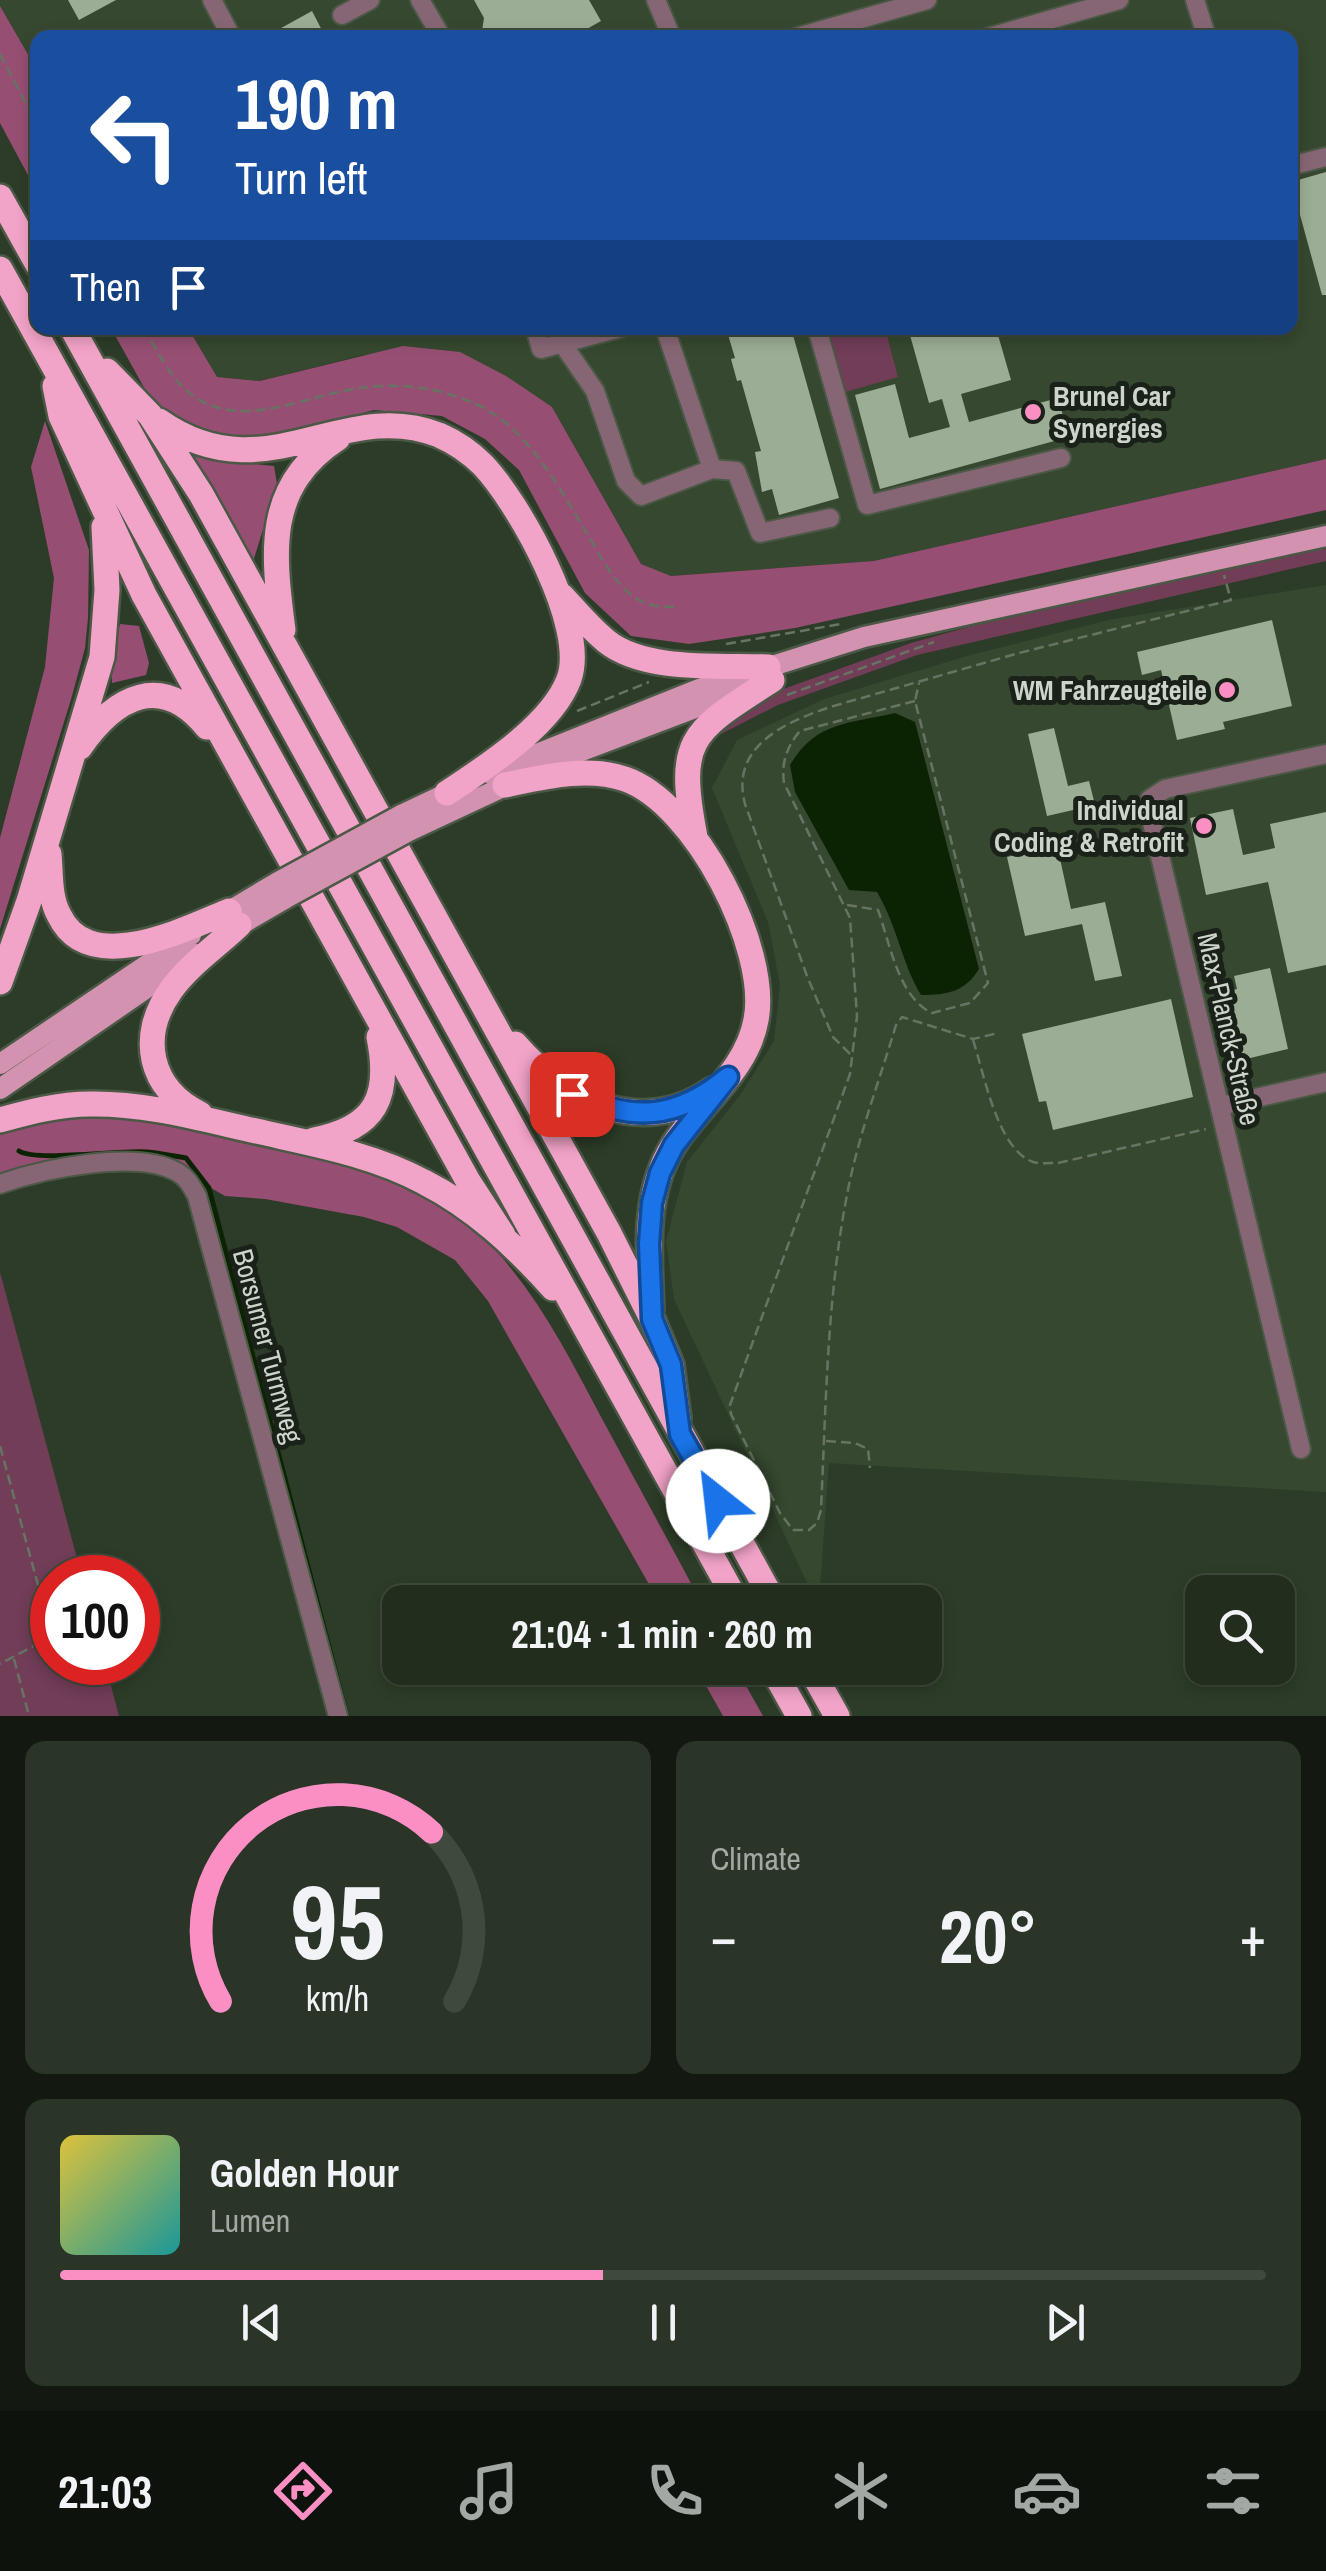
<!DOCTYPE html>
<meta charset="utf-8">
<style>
:root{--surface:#222d1e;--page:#2a3527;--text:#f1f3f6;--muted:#a2a8a4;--line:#3f493c;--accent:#fb8fc4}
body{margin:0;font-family:"Archivo Narrow",sans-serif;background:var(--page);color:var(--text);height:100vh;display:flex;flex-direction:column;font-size:38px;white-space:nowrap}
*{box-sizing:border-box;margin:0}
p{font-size:32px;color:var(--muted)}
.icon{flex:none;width:55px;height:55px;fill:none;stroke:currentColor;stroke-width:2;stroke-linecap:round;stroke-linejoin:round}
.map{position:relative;height:1716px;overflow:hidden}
.sheet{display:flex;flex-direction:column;gap:25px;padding:25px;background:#131910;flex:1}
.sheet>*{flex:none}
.guide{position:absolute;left:30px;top:30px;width:1268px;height:305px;border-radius:20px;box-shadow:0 5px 15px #0003,0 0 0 2px var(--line);background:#1a4fa0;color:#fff;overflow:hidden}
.controls{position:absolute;left:1185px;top:1575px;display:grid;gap:20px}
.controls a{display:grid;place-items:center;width:110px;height:110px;border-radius:20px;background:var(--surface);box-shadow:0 5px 15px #0003,0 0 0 2px var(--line);font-size:50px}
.speed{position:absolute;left:30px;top:1555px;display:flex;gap:20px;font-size:50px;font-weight:700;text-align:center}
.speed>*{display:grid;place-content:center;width:130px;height:130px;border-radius:50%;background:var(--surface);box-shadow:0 5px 15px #0003,0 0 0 2px var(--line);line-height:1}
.speed .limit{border:15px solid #d22;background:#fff;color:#111}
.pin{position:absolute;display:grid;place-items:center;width:85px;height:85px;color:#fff;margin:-42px;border-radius:20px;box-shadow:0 5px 15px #0006}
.me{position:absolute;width:110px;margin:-55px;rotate:331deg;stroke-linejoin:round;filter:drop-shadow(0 0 8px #0008)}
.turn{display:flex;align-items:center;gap:35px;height:210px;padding:0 40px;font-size:45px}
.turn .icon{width:130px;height:130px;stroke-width:2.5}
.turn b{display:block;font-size:70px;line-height:85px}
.then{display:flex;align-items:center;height:95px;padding:0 40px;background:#0003;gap:20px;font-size:38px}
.big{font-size:75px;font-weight:700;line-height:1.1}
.sheet .tile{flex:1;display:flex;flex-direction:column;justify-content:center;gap:15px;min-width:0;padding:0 35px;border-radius:20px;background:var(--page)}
.sheet .dial{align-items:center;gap:0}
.dial svg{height:260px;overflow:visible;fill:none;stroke:var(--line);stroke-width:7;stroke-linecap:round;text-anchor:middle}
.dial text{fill:var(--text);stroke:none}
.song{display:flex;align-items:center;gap:30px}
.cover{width:120px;height:120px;border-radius:15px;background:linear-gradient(135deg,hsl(50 70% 55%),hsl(180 70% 35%))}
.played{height:10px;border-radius:5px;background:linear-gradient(90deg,var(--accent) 45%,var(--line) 45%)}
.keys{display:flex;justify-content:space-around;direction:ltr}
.heat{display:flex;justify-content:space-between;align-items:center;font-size:55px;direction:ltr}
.sheet .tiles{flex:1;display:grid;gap:25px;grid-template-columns:1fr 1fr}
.tile:last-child{grid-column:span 2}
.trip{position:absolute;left:382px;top:1585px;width:560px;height:100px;border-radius:20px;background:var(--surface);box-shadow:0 5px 15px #0003,0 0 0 2px var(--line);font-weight:700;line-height:100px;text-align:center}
.dock{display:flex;height:160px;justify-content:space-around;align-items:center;background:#0e120c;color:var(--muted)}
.dock .icon{width:70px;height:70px}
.dock .active{color:var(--accent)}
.dock b{font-size:45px;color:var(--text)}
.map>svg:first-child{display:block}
.built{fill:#36482f}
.green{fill:#713d57}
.forest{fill:#964f73}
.water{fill:#0c2303}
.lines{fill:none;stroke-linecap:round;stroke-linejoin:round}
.stream{stroke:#0c2303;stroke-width:5}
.building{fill:#9bad95}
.minor-casing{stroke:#4a5845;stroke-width:22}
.major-casing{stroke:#4a5845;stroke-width:25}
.highway-casing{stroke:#4a5845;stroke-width:30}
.path{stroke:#677463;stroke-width:2.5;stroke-dasharray:10 5;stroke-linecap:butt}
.minor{stroke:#866674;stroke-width:18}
.major{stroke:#d492b1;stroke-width:20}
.highway{stroke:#f2a3c8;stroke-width:25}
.major-bridge-casing{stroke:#4a5845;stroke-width:25;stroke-linecap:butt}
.major-bridge{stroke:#d492b1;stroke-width:20}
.route-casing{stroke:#114b97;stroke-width:25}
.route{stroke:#1a73e8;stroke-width:18}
.poi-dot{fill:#fb8fc4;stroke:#1a2118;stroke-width:4}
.labels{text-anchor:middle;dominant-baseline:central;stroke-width:10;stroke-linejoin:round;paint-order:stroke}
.poi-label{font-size:28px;font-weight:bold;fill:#ccd5c9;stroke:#1a2118;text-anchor:end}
.street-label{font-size:28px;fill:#ccd5c9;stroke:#1a2118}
</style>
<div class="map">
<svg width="1326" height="1716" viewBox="0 0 1326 1716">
<rect width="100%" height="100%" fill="#2d3c28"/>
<path class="built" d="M0,0H1326V459L874,561L671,576L641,564L552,407L362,355L260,381L217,377L188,328H1290V38H38L37,70L0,6Z
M1326,585V1492L829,1463L819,1602H816L674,1299L666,1241L687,1162L741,1094L774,1041L780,985L768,922L712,788L737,740L824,699L970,655L1113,619Z"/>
<path class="green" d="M834,328H885L898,377L845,392L828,329Z
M1326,544V561L917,655L778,705L721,734L713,731L756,699L911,643L1011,615Z
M0,1272L82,1577L52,1578V1662L105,1663L119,1716H0Z"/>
<path class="forest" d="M0,6L37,70V192L0,123Z
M111,328H188L217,377L260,381L403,346L460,352L506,376L552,407L641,564L671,576L874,561L1326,459V510L795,628L689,644L631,636L585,593L519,470L485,439L442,416L374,410L278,435L233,438L194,430L152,402Z
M45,421L89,550L88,618L85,648L72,696L0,929V838L45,667L54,578L31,467Z
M180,441L243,463L274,466L277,484L252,565Z
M120,624L139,626L149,663L146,675L112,683L111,654Z
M92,1114C200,1127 406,1159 484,1238C536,1291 566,1351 600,1415C634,1478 668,1540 701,1602H659L488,1301L455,1260L397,1227L364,1217L265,1199L225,1196L148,1152L67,1156L0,1173V1135L5,1127Z
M696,1668H736L763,1716H723Z"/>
<path class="water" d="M895,713L915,722L979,969C965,992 947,995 921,995C901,961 898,928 877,892L849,890L795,792L790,765C816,721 849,724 895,713Z"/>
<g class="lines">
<path class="stream" d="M19,1151C36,1162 119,1150 147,1152C160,1153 173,1156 186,1158L209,1188L347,1716"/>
</g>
<path class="building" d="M68,0H116L79,20Z
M474,0H589L601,21L571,38H566L562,30L548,38L488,36L482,31L484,18Z
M312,11L326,38H263Z
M1326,172V295H1322L1291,182Z
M726,328H791L839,498L779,515L772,489L762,492L755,452L761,451L741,380L737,381L731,359L735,358Z
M908,328H996L1011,380L961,394L969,422L1058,398L1069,437L880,489L855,395L895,384L909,438L950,427L942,399L929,403Z
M1272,620L1292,706L1223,722L1225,729L1177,740L1161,670L1142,675L1137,652Z
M1054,728L1068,786L1089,781L1095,805L1047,816L1028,734Z
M1233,809L1243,855L1275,848L1270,824L1326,812V965L1288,973L1268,882L1206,895L1190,818Z
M1057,845L1071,909L1105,902L1122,976L1095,981L1082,924L1025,936L1007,857Z
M1270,968L1288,1049L1238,1061L1233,1042L1239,1041L1228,991L1237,989L1234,976Z
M1171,999L1193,1097L1053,1130L1046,1101L1039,1102L1022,1034Z"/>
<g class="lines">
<defs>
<path id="minor" d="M212,0L232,38
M420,0L442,38
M656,0L672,38
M1195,0L1207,38
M342,15L370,0
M794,38L927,0
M986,38L1119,0
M1298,164L1326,157
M535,328L541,349L620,328
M817,328L867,505L1061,458
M562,343L595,391L626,481L641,496L712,469L665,328
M712,469L736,471L760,533L830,518
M1220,1106L1326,1082
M0,1184C42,1169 137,1149 177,1172C187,1177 192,1187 197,1196L338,1716
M1301,1449L1150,814V799L1165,789L1326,754"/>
<path id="major" d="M489,773L699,689L864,637L1326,536
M401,815L458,788
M409,831L571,755L748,688
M219,917L278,882
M228,932L286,898
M0,1064L191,935
M0,1089L196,954"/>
<path id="highway" d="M0,197L38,265
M0,269L737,1602
M72,328L774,1602
M107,371L150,415L201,494L609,1233L652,1319L671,1365L678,1419
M55,386L61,416L144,595L468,1181L503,1235
M159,421C265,496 342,396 439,435C455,442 471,453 483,465C519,503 588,626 569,679C552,725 486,767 447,793
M562,596C576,611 590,628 606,641C644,672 720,665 768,667
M283,630C273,553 264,486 338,438
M80,747C115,697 161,671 207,727
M505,785C544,777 587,766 625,779C695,803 770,949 756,1020C747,1071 700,1103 673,1146C643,1194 649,1254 651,1309
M695,837C676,738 691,732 772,680
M49,854C51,874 49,897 59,915C89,978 185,929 229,911
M0,982L29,901L102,657L107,590L104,527
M515,1044C564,1101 643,1139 712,1090
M200,1114C149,1089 138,1036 171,990C189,965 217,946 239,925
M0,1120C29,1112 59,1104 90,1104C146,1103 202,1119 256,1131C313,1144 372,1154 424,1182C475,1208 515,1246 553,1288
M314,1140C376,1128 391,1097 379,1037
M772,1668L799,1716
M810,1668L837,1716"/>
</defs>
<use href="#minor" class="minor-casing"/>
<use href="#major" class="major-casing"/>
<use href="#highway" class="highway-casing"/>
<path class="path" d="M0,54L38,127
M144,328C157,350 170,379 192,395C243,433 311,392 368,387C408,383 442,389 478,405C528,428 562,492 589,537C603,560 617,589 641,601C653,607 666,608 678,606
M726,644L841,624
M787,695L934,642
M915,701L800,731C787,746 781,763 784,783L850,918L857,1016L850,1074L730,1405L731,1414L780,1513L793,1530H809L817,1523L821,1510C826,1404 827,1298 847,1195C858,1136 879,1082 896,1025L902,1017L973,1039L998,1033
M577,711L649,682
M847,905L878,910C890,943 898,997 932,1013L970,1003L988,983L915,701L919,683
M1230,1035L1234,1066
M973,1040C984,1073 997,1149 1033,1162C1040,1164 1050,1163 1058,1163L1206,1129
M850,1054L833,1037L807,976L745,804C730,747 783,723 830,707L1019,653L1231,600L1224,575
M826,1441L855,1443L868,1449L870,1468
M0,1446L52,1636L0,1664
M14,1659L29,1716"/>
<use href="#minor" class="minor"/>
<use href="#major" class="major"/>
<use href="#highway" class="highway"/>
<defs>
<path id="major-bridge" d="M278,882L401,815
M286,898L409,831"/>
</defs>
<use href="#major-bridge" class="major-bridge-casing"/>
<use href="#major-bridge" class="major-bridge"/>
</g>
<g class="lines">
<defs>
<path id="route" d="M572,1094C633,1122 676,1120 728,1077L674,1145L660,1173L652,1203L649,1244L652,1319L671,1365L680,1434L718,1501"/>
</defs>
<use href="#route" class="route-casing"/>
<use href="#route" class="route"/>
</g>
<g class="poi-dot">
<circle cx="1033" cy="412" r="10"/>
<circle cx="1227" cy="690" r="10"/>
<circle cx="1204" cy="826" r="10"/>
</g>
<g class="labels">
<g class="poi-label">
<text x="1053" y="396" text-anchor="start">Brunel Car<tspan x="1053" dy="32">Synergies</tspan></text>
<text x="1207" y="690">WM Fahrzeugteile</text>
<text x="1184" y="810">Individual<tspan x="1184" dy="32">Coding &amp; Retrofit</tspan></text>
</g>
<g class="street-label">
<text transform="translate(1229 1029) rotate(77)">Max-Planck-Straße</text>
<text transform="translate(268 1346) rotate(75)">Borsumer Turmweg</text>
</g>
</g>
</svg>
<div class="controls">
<a><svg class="icon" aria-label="search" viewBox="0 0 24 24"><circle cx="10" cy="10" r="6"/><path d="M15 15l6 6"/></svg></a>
</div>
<div class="speed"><div class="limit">100</div></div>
<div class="pin" style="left:572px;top:1094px;background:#d93025"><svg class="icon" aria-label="arrive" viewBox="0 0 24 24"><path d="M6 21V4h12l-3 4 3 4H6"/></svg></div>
<svg class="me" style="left:718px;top:1501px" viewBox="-20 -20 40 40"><circle r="19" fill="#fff"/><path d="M0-13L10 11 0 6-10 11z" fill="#1a73e8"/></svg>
<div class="trip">21:04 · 1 min · 260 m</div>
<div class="guide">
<div class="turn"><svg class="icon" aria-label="left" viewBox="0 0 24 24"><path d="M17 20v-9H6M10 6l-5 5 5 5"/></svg><div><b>190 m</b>Turn left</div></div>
<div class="then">Then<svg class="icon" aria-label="arrive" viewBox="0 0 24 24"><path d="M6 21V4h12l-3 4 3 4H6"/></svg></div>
</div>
</div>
<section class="sheet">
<div class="tiles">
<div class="tile dial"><svg viewBox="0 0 100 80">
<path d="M14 69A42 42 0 1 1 86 69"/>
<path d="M14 69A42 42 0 0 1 79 17" stroke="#fb8fc4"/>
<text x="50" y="56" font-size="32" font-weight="700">95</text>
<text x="50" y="72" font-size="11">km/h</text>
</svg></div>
<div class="tile"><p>Climate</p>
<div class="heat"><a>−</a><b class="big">20°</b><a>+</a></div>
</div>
<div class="tile">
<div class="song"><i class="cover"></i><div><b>Golden Hour</b><p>Lumen</p></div></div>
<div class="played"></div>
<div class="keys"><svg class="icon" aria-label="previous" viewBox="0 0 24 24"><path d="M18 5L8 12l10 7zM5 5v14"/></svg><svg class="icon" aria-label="pause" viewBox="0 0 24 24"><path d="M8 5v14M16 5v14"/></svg><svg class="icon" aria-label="next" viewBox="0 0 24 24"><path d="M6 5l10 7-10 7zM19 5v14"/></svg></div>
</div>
</div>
</section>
<nav class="dock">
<b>21:03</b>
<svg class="icon active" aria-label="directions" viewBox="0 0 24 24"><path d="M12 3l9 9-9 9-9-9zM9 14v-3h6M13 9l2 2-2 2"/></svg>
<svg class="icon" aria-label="music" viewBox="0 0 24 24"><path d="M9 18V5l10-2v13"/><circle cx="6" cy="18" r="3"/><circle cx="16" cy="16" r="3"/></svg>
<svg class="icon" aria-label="phone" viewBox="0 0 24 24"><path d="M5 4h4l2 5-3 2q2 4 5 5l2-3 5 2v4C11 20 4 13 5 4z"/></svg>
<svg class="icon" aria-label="climate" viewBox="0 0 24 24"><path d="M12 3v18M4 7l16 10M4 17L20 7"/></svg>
<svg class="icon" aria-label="car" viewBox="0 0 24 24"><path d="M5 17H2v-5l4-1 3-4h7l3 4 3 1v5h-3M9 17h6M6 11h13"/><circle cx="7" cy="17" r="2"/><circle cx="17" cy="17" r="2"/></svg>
<svg class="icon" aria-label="filters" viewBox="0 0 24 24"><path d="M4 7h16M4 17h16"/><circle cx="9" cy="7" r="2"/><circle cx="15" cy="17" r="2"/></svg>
</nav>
